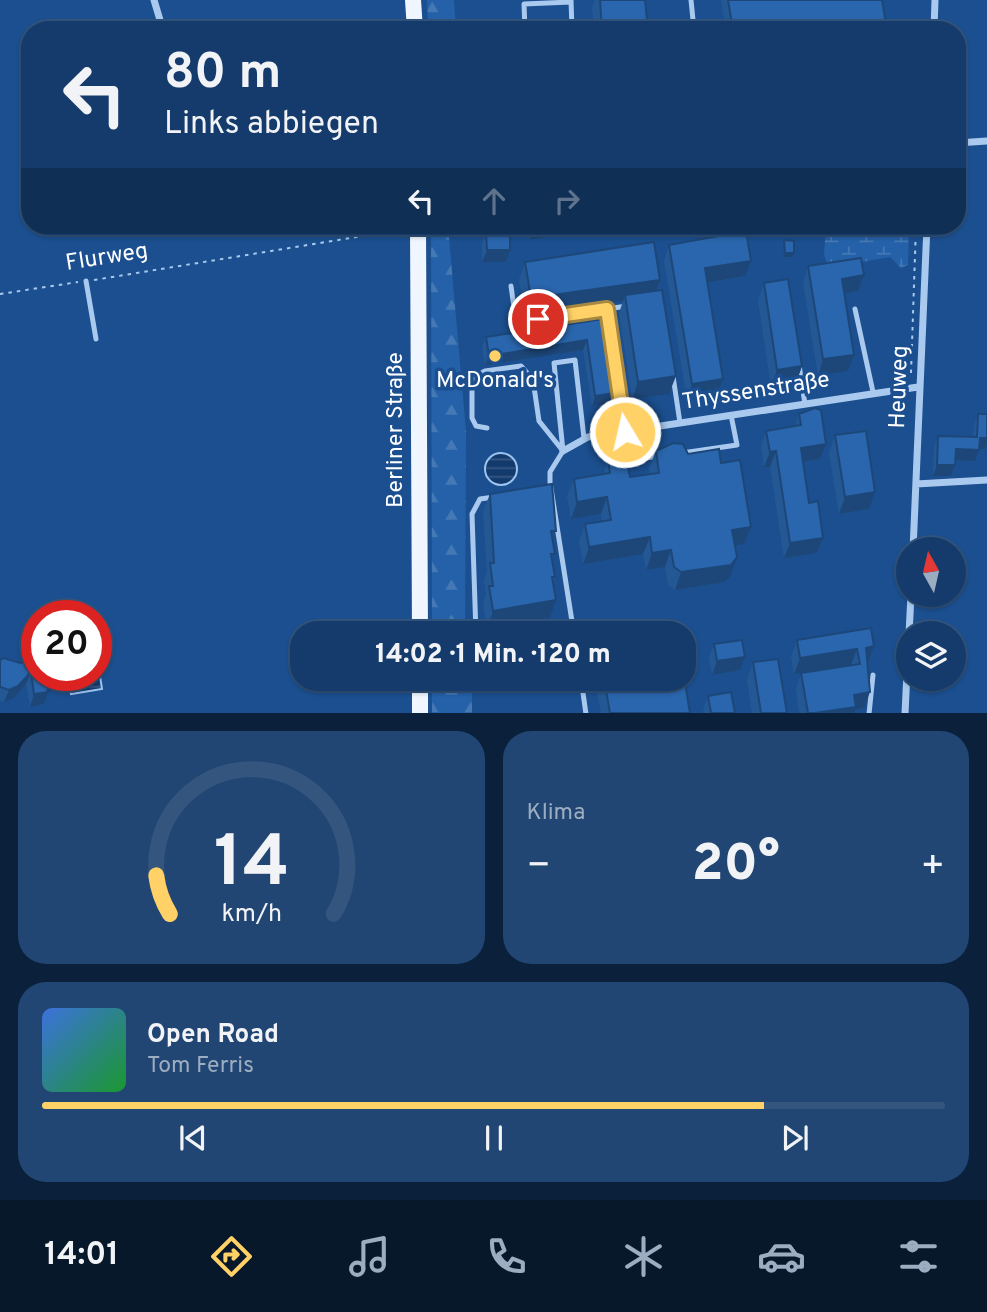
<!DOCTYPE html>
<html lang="de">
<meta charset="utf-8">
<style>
:root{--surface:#143b6b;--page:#214673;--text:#f1f3f6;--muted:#9dadc1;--line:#33557e;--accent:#ffd166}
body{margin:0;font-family:Overpass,sans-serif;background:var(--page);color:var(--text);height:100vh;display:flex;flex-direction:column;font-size:26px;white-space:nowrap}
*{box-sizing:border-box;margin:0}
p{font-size:23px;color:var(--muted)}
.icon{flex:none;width:38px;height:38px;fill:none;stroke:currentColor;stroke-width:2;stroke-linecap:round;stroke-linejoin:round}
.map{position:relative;height:713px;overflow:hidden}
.details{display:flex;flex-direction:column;gap:18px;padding:18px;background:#0b203b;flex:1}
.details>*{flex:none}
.guide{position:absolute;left:21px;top:21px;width:945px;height:214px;border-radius:28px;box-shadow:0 2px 5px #0004,0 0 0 2px var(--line);background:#143b6b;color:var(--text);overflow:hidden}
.needle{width:46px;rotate:352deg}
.controls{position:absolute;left:896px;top:537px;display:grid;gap:14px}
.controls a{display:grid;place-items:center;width:70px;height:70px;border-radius:50%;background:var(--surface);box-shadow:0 2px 5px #0004,0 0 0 2px var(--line);font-size:35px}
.speed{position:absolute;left:21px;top:600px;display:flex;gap:14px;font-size:35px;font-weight:700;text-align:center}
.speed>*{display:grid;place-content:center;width:91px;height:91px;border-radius:50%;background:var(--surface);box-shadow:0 2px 5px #0004,0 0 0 2px var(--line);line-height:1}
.speed .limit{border:10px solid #d22;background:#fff;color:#111}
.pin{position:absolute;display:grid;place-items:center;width:60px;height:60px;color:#fff;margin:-30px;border:4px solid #fff;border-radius:50%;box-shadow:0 2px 7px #0007}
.me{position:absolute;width:77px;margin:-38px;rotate:351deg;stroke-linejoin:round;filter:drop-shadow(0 0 5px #0008)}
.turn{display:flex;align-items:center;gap:24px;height:147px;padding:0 28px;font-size:32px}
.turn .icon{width:91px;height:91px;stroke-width:2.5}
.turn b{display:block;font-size:49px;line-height:60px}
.lanes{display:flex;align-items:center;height:66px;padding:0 28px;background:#0003;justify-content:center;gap:35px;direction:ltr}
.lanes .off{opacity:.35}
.big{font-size:52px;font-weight:800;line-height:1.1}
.details .card{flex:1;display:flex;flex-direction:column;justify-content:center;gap:10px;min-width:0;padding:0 24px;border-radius:28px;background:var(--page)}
.details .dial{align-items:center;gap:0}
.dial svg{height:182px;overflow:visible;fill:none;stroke:var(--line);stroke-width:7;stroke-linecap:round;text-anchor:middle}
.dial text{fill:var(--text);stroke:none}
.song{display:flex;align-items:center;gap:21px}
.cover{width:84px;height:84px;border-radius:10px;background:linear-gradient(135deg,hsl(220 70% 55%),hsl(130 70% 35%))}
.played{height:7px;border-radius:4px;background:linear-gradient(90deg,var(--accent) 80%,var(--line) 80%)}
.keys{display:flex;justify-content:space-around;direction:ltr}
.heat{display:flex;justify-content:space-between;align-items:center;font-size:38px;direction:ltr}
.details .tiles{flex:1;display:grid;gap:18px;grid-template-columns:1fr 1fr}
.card:last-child{grid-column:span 2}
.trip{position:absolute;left:290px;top:621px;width:406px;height:70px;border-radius:28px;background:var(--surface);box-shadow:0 2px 5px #0004,0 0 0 2px var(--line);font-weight:800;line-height:70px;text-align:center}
.tabs{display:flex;height:112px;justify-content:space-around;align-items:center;background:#08182b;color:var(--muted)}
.tabs .icon{width:49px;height:49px}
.tabs .active{color:var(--accent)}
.tabs b{font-size:32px;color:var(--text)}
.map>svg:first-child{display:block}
.forest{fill:url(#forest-firs)}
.wetland{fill:url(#wetland-marsh)}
.water{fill:url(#water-rules);stroke:#9cc4f0;stroke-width:2}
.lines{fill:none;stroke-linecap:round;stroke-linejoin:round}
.path{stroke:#a9c9ee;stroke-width:2;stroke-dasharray:3.5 5;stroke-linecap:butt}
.service{stroke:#a9c9ee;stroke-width:5}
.minor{stroke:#a9c9ee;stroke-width:7}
.primary{stroke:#f0f6ff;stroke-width:16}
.wall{fill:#245895}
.shaded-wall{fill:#1d4779}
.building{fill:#2a66ad;stroke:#1d4779;stroke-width:2}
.route-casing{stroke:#a68842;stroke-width:18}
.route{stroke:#ffd166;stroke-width:12}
.poi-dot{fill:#ffd166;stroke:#1b4f8f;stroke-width:2.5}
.labels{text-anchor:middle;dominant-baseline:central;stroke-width:7;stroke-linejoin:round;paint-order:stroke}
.street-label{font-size:23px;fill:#fff;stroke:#1b4f8f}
.poi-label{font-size:23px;fill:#fff;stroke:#1b4f8f}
</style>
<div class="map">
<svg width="987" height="714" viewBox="0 0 987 714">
<defs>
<pattern id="forest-firs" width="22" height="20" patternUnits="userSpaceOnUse" patternTransform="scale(1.75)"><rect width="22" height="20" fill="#2461a8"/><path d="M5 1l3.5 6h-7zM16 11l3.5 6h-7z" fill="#4579b5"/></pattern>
<pattern id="wetland-marsh" width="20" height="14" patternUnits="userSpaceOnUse" patternTransform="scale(1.75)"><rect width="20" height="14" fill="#2461a8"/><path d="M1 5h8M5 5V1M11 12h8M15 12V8" fill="none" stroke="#4579b5"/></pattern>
<pattern id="water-rules" width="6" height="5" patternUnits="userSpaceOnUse" patternTransform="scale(1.75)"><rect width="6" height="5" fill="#123a6d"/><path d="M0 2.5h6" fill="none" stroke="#365883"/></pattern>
</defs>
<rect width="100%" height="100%" fill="#1b4f8f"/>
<path class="forest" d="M427,0H454L456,30H428Z
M431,226H448L466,431L465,633H432Z
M432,679H472V713H432Z"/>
<path class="wetland" d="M826,226H909L908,265L901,268L890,257L840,266L827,263L824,255Z"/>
<path class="water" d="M485 469a16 16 0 1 1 32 0a16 16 0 1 1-32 0Z
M98,663L102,689L71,694L67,676H96Z"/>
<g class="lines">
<path class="path" d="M94,280L387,232
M0,294L78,282
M911,373L916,226
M902,594L904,550"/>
<path class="service" d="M571,0L572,30
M691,0L694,30
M525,30L524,4L571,2
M86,281L96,339
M511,286L516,322L607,309
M855,309L873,392
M799,365L805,404
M673,376L680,423
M487,428L476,426L472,418V378L485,371L521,366L533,380L539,421L563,451
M633,430L638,459L659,456
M625,432L607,309L627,306
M682,453L737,445L731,415
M476,634L472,514L480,499L494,497
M527,634L572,626
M574,634L550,482V472L563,451L554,363L575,360L584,438
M581,679L586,714
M869,714L873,675"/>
<path class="minor" d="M154,0L163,30
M934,30L935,0
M957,143L987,141
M563,451L588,437L918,387
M916,484L987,480
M913,550L927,226
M909,634L911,595
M905,714L908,650"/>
<path class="primary" d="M413,0L415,30
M418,226L420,634
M420,679V714"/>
</g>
<path class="wall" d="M595,0H645L648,30H594L592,7Z
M721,0H882L887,30H726Z
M491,226H510L506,262H482V244L486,231H489Z
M527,226H545L543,237L529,240Z
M669,245L745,276L707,283L717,395L687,400L664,261Z
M525,262L660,280L656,291L669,394L632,399L619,313L623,301L525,315L519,280Z
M808,266L864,275L858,291L844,293L854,355L848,371L818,376L803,282Z
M764,283L802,366L796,383L771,387L758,300Z
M603,319L614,393L611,403L592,406L583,350L485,365L482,347L486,337Z
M799,414L826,444L820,459L803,462L809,503L823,538L817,553L784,558L770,467H764L761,446L766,431L795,426Z
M978,414H987V444L985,449H979L975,461L956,460L951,476H933L934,447L938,436L973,437L974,425Z
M835,435L869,509L839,514L829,453Z
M656,451L688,454L721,463L751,527L744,544L735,545L737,557L731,575L725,582L675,590L668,585L665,567L646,570L643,554L583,564L579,541L585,524L602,521L601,514L571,519L567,496L574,479L603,474L608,460L630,477L650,474L649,468Z
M490,494L553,539V561L555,577L553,583L556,600L550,618L487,628L483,603L486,595L484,581L487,572L483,511Z
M797,640L874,646L867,662L864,708L855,710L854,713H799L796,689L801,673L851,666L794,674L791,656Z
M714,644L745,657L740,670L712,675L709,657Z
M0,660L37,676H60L57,684L48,693L44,704L30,707L26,684L14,698L4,702L0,701Z
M753,662L787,713H752L747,680Z
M599,679H647L648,690L690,713H601L596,688Z
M708,696L735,713H704L703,709Z"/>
<path class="shaded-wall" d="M546,229L543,237L529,240L533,231Z
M487,250H510L506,262H482Z
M785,253H794L792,257H783Z
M751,261L745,276L699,284L705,268Z
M864,275L858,291L836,295L842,279Z
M660,280L654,297L625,295L623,301L525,315L531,298Z
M587,340L583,350L485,365L489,356Z
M854,355L848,371L818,376L823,359Z
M802,366L796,383L771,387L777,370Z
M676,376L669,394L632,399L638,382Z
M723,379L717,395L687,400L692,384Z
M614,393L611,403L592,406L595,396Z
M980,438H987V444L985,449H976Z
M826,444L820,459L795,463L801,448Z
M956,449L979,450L975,461L952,460Z
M776,451L770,467H764L770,452Z
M937,465H955L951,476H933Z
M875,492L869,509L839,514L845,497Z
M607,497L601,514L571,519L577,502Z
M751,527L744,544L726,547L732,530Z
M650,537L643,554L583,564L589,547Z
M823,538L817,553L784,558L790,543Z
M671,550L665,567L646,570L652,553Z
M737,557L731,575L725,582L675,590L681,572Z
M556,600L550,618L487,628L493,611Z
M874,646L868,662L860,664L866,648Z
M857,649L851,665L794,674L800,658Z
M745,657L740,670L712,675L717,661Z
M31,672L26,684L14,698L4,702L9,690Z
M57,676H60L57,684L48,693L44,704L30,707L34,694L47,686Z
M870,692L864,708L855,710L854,713H815L854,695Z"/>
<path class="building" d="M600,0H645L648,30H602Z
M728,0H882L887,30H733Z
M492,226H510V250H487L486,231H492Z
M532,226H545L546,229L533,231Z
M746,231L751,261L705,268L723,379L692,384L669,245Z
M784,240L794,241V253H785Z
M654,242L660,280L531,298L525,262Z
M861,258L864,275L842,279L854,355L823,359L808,266Z
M788,279L802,366L777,370L764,283Z
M662,290L676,376L638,382L625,295Z
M603,319L614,393L595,396L587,340L489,356L486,337Z
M815,408L821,410L826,444L801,448L809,503L818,501L823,538L790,543L776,451L770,452L766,431L801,425L799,414Z
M978,414H987V438H980L979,450L956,449L955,465H937L938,436L977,437Z
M866,431L875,492L845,497L835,435Z
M673,443L683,444L688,454L719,449L721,463L740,460L751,527L732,530L737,557L731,565L681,572L674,567L671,550L652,553L650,537L589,547L585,524L611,520L607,497L577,502L574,479L610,473L608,460L610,457L623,455L626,457L630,477L659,473L656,451Z
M552,484L556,531H551L555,554H551L555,577H552L556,600L493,611L489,586H493L490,563H494L490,494Z
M871,628L874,646L866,648L870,692L854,695L856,707L815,713H808L801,673L860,664L857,649L800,658L797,640Z
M742,640L745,657L717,661L714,644Z
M37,653V676H57L47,686L48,692L34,694L31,672L18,686L9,690L0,687V660L4,658L20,663L29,662Z
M778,659L787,713H761L753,662Z
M604,679H647L648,690L685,683L690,713H610Z
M731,692L735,713H711L708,696Z"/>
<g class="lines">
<defs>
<path id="route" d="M538,319L607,309L625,432"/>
</defs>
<use href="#route" class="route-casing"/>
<use href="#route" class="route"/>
</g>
<circle class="poi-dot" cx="495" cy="356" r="7"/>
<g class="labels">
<g class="street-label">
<text transform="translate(107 258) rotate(-9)">Flurweg</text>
<text transform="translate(900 387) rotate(-88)">Heuweg</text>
<text transform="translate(756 392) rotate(-9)">Thyssenstraße</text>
<text transform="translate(396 430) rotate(-90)">Berliner Straße</text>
</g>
<g class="poi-label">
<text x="495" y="381">McDonald's</text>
</g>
</g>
</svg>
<div class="controls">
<a><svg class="needle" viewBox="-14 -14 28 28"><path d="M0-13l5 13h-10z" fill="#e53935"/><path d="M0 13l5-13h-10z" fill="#9dadc1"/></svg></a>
<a><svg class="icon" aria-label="layers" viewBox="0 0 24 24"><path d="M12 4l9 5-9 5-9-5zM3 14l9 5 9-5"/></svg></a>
</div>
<div class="speed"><div class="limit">20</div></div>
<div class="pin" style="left:538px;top:319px;background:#d93025"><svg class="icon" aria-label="arrive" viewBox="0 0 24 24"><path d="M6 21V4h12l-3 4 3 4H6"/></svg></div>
<svg class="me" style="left:625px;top:432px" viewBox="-20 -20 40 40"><circle r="17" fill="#ffd166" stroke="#fff" stroke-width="3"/><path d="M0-11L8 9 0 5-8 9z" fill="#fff"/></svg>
<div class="trip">14:02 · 1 Min. · 120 m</div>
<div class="guide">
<div class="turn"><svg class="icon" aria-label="left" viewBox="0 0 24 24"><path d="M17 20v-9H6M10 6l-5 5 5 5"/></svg><div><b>80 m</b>Links abbiegen</div></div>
<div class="lanes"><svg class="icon" aria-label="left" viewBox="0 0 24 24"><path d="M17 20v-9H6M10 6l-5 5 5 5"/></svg><svg class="icon off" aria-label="ahead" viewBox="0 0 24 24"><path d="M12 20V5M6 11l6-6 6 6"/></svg><svg class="icon off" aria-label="right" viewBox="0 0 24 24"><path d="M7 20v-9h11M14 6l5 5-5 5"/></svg></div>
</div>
</div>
<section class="details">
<div class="tiles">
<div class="card dial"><svg viewBox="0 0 100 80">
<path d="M14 69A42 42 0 1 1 86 69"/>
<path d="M14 69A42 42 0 0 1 8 52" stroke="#ffd166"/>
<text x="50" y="56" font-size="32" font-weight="700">14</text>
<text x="50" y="72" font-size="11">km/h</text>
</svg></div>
<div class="card"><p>Klima</p>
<div class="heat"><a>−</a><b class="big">20°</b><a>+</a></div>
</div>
<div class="card">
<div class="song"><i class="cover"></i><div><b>Open Road</b><p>Tom Ferris</p></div></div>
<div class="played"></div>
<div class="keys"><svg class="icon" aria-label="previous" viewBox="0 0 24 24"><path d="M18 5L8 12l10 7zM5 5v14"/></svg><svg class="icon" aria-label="pause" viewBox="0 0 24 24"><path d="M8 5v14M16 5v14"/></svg><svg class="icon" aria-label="next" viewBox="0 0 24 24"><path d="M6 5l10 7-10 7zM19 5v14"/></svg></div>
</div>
</div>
</section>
<nav class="tabs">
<b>14:01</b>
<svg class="icon active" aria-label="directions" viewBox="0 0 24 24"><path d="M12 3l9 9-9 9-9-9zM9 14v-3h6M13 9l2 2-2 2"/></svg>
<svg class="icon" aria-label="music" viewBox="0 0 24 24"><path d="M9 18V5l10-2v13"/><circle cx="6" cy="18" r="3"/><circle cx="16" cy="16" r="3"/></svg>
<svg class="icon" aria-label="phone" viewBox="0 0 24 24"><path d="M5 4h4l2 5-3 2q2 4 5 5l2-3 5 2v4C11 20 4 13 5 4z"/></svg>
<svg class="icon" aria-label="climate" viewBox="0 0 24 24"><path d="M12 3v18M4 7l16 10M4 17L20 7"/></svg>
<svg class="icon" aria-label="car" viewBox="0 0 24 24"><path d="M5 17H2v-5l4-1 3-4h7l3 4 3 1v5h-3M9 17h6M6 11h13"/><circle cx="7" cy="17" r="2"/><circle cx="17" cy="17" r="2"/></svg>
<svg class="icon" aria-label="filters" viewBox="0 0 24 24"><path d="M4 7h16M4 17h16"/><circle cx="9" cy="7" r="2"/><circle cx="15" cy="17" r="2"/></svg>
</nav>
